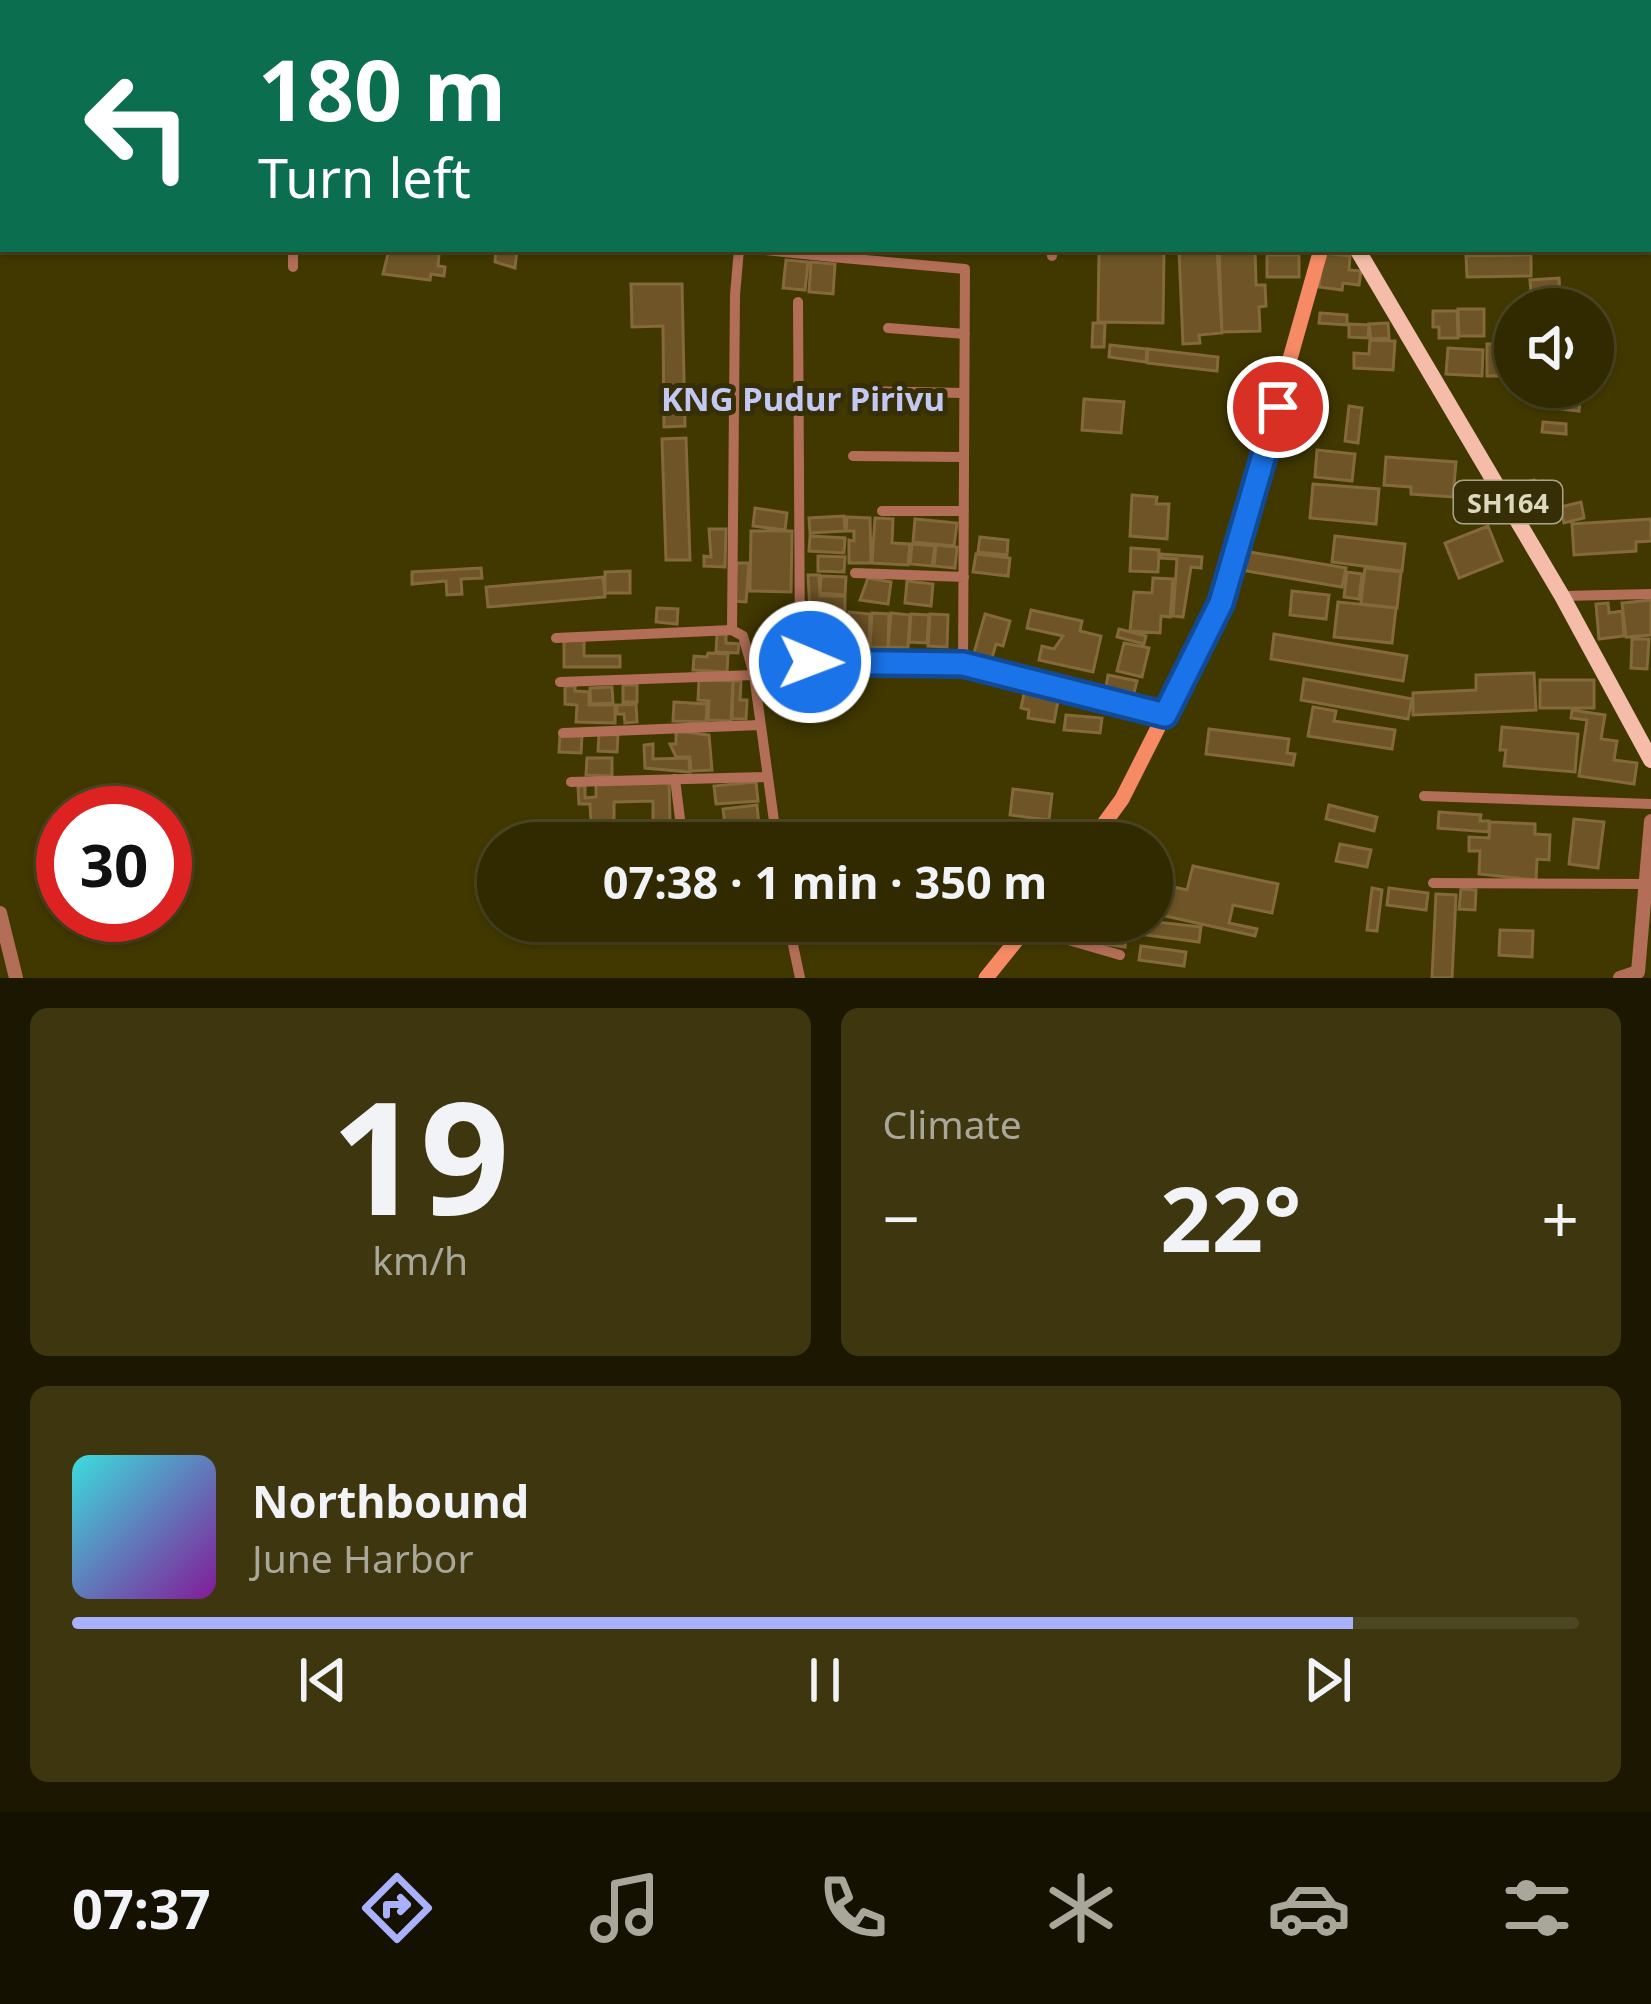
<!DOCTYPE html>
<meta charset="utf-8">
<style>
:root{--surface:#312a00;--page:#3d360f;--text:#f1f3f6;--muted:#a8a799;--line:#4c4622;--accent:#a9b0fc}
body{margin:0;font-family:"Noto Sans",sans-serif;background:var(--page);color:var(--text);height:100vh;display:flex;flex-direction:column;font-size:45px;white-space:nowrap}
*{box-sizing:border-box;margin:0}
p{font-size:39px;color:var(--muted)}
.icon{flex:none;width:66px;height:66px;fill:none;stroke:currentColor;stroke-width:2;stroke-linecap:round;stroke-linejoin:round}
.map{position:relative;height:978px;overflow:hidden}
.panel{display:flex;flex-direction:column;gap:30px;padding:30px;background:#1b1700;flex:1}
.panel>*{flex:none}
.banner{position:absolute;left:0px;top:0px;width:1653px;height:252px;box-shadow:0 3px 9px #0004,0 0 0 3px var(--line);background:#0b6e4f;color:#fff;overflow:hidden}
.tools{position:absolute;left:1494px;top:288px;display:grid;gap:24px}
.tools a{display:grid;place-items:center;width:120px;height:120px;border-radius:50%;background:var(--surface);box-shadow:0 3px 9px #0004,0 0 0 3px var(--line);font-size:60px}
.speed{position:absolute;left:36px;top:786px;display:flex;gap:24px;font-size:60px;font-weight:700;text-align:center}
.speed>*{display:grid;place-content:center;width:156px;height:156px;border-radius:50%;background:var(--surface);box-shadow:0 3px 9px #0004,0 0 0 3px var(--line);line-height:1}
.speed .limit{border:18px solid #d22;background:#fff;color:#111}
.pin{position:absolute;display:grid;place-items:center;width:102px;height:102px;color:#fff;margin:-51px;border:6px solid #fff;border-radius:50%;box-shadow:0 3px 12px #0007}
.me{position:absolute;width:132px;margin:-66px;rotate:91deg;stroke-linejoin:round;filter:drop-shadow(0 0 9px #0008)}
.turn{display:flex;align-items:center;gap:42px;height:252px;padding:0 60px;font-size:54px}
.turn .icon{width:156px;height:156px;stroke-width:2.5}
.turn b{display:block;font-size:84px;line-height:102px}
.big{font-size:90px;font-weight:700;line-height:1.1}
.panel .widget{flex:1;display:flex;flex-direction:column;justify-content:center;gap:18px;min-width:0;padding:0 42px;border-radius:18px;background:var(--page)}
.panel .dial{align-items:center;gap:0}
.dial b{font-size:156px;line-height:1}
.song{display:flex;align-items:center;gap:36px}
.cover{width:144px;height:144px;border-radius:18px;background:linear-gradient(135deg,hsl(180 70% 55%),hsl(290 70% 35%))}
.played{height:12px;border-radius:6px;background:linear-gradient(90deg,var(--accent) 85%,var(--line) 85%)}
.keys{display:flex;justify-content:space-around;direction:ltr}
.heat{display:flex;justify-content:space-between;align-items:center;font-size:66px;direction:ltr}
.panel .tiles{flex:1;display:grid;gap:30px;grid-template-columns:1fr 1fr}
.widget:last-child{grid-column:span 2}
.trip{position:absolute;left:477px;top:822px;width:696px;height:120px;border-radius:60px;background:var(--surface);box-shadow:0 3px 9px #0004,0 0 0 3px var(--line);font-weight:700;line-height:120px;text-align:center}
.dock{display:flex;height:192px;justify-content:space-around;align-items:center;background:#141100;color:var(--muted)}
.dock .icon{width:84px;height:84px}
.dock .selected{color:var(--accent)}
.dock b{font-size:54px;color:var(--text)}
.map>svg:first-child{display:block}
.building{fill:#6e5426;stroke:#84693b;stroke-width:3}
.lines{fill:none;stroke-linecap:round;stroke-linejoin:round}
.minor{stroke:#b26e57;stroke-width:10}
.tertiary{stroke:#b26e57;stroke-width:14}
.secondary{stroke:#f58a65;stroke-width:15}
.primary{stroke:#f4bca9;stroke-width:16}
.route-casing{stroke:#114b97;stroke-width:30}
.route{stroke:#1a73e8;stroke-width:21}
.labels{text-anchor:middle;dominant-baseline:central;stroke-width:10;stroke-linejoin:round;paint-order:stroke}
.shield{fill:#352e06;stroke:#aba587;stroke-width:3}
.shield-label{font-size:27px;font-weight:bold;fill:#ddd8be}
.neighbourhood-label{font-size:33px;font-weight:bold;fill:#c3c8f3;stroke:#352e06}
</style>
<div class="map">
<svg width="1651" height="978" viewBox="0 0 1651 978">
<rect width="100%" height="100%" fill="#413800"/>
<path class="building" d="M1325,0H1421V3Z
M382,249H431L430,253L439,254L438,266L445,267L444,276L431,274L430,280L383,274L389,250Z
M496,249H517L515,268L495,262Z
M1099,249H1164L1163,323L1098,322Z
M1217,249L1222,333L1199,335L1200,343L1183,344L1179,250Z
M1219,249H1255L1256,285H1265L1266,306L1259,307L1260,331L1222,332Z
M1323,253L1350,256L1349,270L1361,271L1359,285L1343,283L1342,290L1319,287Z
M1267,255H1299V277H1267Z
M1531,255V276L1467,277L1466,256Z
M786,260L808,262L805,290L783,288Z
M811,262L835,264L833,294L809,292Z
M1559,278L1561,309H1532L1530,280Z
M631,284H682L685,426L664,427L663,326L632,327Z
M1458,309H1484V336H1459Z
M1433,311H1457L1458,338H1439V327H1433Z
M1320,313L1347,315V325L1319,323Z
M1093,323H1105L1104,347H1092Z
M1388,323L1389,338L1371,339L1369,324Z
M1349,324L1369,325L1368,338L1349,337Z
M1370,340L1395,341L1393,370L1354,368V353L1369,354Z
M1487,344H1515V366H1507V376H1487Z
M1110,345L1147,349L1146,362L1109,357Z
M1448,348L1483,350L1482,376L1446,374Z
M1148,349L1218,357L1217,371L1147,363Z
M1559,387H1581L1579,411L1558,409Z
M1084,399L1124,402L1121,433L1082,430Z
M1349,406L1362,408L1358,443L1345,441Z
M1543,422L1566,424V434L1542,432Z
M686,438L690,560H666L662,439Z
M1317,450L1355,454L1352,481L1315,477Z
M1386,457L1456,462L1453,497L1411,494V487L1384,485Z
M1534,480L1535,483L1543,481L1545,490L1525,496L1522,483Z
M1313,484L1379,489L1376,524L1310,518Z
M1132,495L1157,497L1156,504H1169L1167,539L1130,536Z
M1581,502L1584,518L1564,523L1560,507Z
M755,508L787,513L785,530L753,526Z
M844,516L845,531L810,533L809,518Z
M847,517L870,518L871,563H849V540L854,541V531H846Z
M875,518L893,519L892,543L910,544L908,565L872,563Z
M915,519L957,523L954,546L913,542Z
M1651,519V541L1636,542V551L1574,555L1572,524Z
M1488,526L1502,561L1459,578L1445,543Z
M709,529H726L725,567L704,566V556L711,557Z
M751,531H792L791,592L750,591Z
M810,536L845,538L844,553L809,551Z
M1335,536L1405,544L1402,571L1332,562Z
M980,537L1008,540L1007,555L978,552Z
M912,544L935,546L932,566L910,564Z
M936,545L957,547L955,568L934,566Z
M1131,548L1159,550L1158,572L1130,571Z
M1244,551L1346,568L1342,587L1241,570Z
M976,554L1010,558L1008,576L973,572Z
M1161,554L1202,557L1201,568L1191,567L1183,617L1173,616L1177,559L1161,558Z
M818,556L845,557L844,572L818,571Z
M737,563H749L746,602L733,601Z
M481,568L482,578L461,579L462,594L447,595L446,581L412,584V572Z
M1365,568L1401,572L1397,608L1361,604Z
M630,571V593H605V572Z
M1347,572L1362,574L1359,599L1344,597Z
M808,575H819L820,596H845V610L810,611Z
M821,576L846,577L845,595L820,593Z
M603,577L605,597L488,607L486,587Z
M868,578L891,582L888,604L860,600Z
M1153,578L1173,579L1170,617L1161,616L1160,633L1130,631L1134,592L1152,593Z
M907,581L933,584L931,606L905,603Z
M1292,591L1329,595L1326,619L1290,615Z
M1651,600V635L1626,637L1622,603Z
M1338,602L1396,608L1392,643L1334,637Z
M1608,603L1609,613L1622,611L1624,636L1599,639L1596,604Z
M657,608L678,609L677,624L656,622Z
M1031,610L1082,621L1080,631L1101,636L1093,672L1039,660L1042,646L1054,649L1063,636L1027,628Z
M849,612L870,614L869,649L848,648Z
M872,613L889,614L888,648L870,647Z
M891,613L910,615L908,648L888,647Z
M911,614L929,615L927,643L909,642Z
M930,614L948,615L947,647L928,646Z
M985,614L1010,621L1003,646L996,644L992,658L974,653Z
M812,615L846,616V654L811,653Z
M1119,629L1146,636L1144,644L1117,637Z
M717,634H726V643L739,644L738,653L716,652Z
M1274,634L1407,656L1403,681L1271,659Z
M564,638H584V656H620V667H564Z
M1632,639H1649L1647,669L1631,668Z
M1124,643L1149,648L1142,677L1117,671Z
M708,653L728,654L727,672L693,670L694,656L707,657Z
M761,653L791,655L790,670L760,668Z
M1534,673L1536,710L1413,715V693L1476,690V675Z
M1108,675L1137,681L1134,693L1106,687Z
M1304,679L1412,699L1408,719L1301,700Z
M699,680L733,681L731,721L708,720L709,701L698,700Z
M1540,680H1594V708H1540Z
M733,681H741L740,700H747L746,719H732Z
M623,685H637V702H623Z
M565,686H575V691L589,692V705H615V723L576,722L577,705L565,704Z
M612,687L613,703L591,704L590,688Z
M1025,689L1059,696L1054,722L1028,718L1029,710L1021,708Z
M674,702L707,704L706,722L673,721Z
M636,704L637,722L625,723L624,714H617V705Z
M1313,707L1336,711L1334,721L1395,730L1392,749L1308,736Z
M1572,710L1605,715L1601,739L1617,741L1614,760L1637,763L1634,784L1579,776L1587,720L1571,718Z
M1066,715L1102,718L1100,733L1064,730Z
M1502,727L1578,734L1575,772L1504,766L1506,750H1500Z
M1209,729L1289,739L1287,753L1295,754L1293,765L1206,754Z
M676,731L709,735L712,770L691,771L690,757H676L670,744H676Z
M599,734L618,735L617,752L598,751Z
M560,735L582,736L581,753L559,752Z
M653,744V759L689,758L690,772L645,768L644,745Z
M587,758H612V776L586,775Z
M669,782L670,820L653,821V801L614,802V822L591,823L590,804H579L578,786H585V798L596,797V783Z
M756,782L758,801L716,804L714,786Z
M1013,789L1052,794L1049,820L1010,815Z
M757,805L760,836L727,840L723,809Z
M1329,805L1377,817L1374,831L1326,819Z
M1439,812L1481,815L1480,821H1489V832L1438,828Z
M1574,819L1604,822L1598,868L1569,864Z
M1490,822L1535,824V834L1550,835L1549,860L1537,859L1536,880L1479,874L1480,851H1469V837L1489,838Z
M1340,844L1371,850L1367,867L1336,861Z
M1193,866L1278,884L1272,913L1233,905L1229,923L1257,929L1255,936L1152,913V882L1187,890Z
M1372,888L1382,890L1377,931L1367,930Z
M1389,888L1428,893L1426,910L1387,905Z
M1461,889L1476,890L1475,910L1459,909Z
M1436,894L1456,895L1452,978H1432Z
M1080,921H1128L1125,947L1077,940Z
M1148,921L1201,927L1199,942L1146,935Z
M1500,930L1533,931L1532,957L1499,955Z
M1141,946L1186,952L1184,966L1139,960Z"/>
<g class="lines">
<path class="minor" d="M226,0V3
M426,0V3
M1449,3L1451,0
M1650,196H1651
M0,235H3
M293,249V267
M756,249L843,258V249
M1052,256V249
M843,258L965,269L963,664L1165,715
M798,302L800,653L810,662L963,664
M888,328L965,334
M858,391L964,393
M853,456L964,457
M882,511H964
M855,573L964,577
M1562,596L1651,594
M732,630L735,295L739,249
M556,638L732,630L743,636L754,675L777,843
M560,682L754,675
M563,733L760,725
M675,779L683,843
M571,782L767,777
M1424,796L1651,804
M581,832L681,828
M1433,883L1644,884
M788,921L800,978
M1027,928L1120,955
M585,932L746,921"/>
<path class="tertiary" d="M752,0L772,3
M682,3V0
M0,55H3
M0,913L16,978
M1620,978L1638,972L1651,821"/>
<path class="secondary" d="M1090,843L1122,799L1221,603L1321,249
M986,978L1032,921"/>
<path class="primary" d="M1219,0L1220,3
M1357,249L1562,596L1651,760"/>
</g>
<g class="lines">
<defs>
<path id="route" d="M810,662L963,664L1165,715L1221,603L1278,407"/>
</defs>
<use href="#route" class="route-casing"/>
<use href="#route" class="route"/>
</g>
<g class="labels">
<rect class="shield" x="1454" y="481" width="108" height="42" rx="9"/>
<g class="shield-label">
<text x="1508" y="502">SH164</text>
</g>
<g class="neighbourhood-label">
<text x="803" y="398">KNG Pudur Pirivu</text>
</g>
</g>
</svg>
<div class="tools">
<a><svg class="icon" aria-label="sound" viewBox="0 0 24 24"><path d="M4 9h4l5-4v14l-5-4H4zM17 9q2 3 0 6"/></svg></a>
</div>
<div class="speed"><div class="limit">30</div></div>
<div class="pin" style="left:1278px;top:407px;background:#d93025"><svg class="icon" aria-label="arrive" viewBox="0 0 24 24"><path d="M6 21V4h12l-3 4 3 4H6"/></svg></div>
<svg class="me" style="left:810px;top:662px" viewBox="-20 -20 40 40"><circle r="17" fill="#1a73e8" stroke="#fff" stroke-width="3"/><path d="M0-11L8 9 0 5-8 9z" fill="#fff"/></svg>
<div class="trip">07:38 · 1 min · 350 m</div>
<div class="banner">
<div class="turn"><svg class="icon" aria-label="left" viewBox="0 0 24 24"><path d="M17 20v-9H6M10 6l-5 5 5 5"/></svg><div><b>180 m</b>Turn left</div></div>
</div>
</div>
<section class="panel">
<div class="tiles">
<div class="widget dial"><b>19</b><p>km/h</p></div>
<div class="widget"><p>Climate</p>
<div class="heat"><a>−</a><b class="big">22°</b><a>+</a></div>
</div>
<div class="widget">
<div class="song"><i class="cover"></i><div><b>Northbound</b><p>June Harbor</p></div></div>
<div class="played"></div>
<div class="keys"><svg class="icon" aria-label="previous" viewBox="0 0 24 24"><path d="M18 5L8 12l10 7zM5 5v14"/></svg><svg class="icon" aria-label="pause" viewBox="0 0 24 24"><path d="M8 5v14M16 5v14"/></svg><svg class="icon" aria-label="next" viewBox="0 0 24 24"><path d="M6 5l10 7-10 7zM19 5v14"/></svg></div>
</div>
</div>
</section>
<nav class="dock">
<b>07:37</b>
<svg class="icon selected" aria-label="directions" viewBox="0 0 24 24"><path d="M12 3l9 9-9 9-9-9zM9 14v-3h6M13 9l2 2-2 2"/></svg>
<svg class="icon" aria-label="music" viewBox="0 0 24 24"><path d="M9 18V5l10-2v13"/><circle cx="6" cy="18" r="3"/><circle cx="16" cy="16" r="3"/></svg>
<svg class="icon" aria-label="phone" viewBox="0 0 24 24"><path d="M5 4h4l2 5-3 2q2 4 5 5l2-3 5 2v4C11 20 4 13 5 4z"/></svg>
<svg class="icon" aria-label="climate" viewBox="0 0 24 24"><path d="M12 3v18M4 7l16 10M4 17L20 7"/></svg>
<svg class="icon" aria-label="car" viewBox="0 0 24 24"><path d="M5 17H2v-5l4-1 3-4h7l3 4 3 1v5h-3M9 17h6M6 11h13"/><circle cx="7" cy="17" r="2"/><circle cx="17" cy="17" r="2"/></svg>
<svg class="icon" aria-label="filters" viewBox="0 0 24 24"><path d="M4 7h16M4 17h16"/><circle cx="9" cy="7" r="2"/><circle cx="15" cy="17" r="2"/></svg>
</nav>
